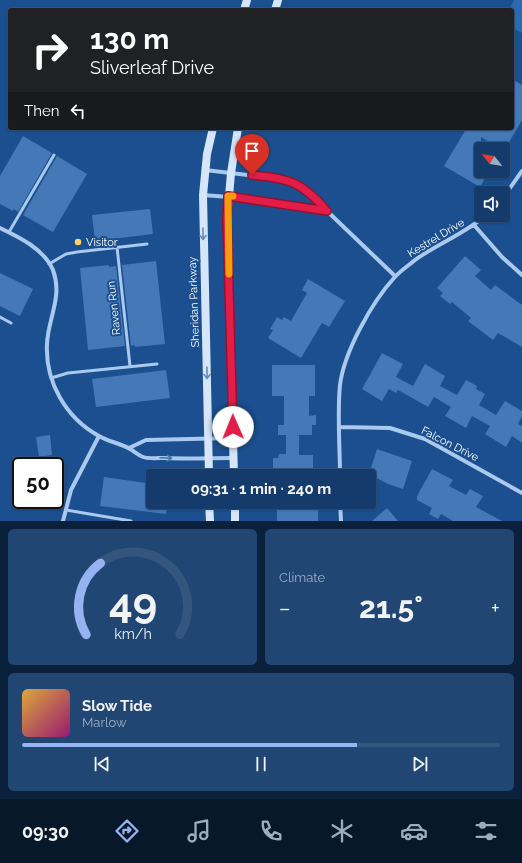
<!DOCTYPE html>
<meta charset="utf-8">
<style>
:root{--surface:#143b6b;--page:#214673;--text:#f1f3f6;--muted:#9dadc1;--line:#33557e;--accent:#95b2f1}
body{margin:0;font-family:Raleway,sans-serif;background:var(--page);color:var(--text);height:100vh;display:flex;flex-direction:column;font-size:15px;white-space:nowrap}
*{box-sizing:border-box;margin:0}
p{font-size:13px;color:var(--muted)}
.icon{flex:none;width:22px;height:22px;fill:none;stroke:currentColor;stroke-width:2;stroke-linecap:round;stroke-linejoin:round}
.map{position:relative;height:521px;overflow:hidden}
.details{display:flex;flex-direction:column;gap:8px;padding:8px;background:#0b203b;flex:1}
.details>*{flex:none}
.banner{position:absolute;left:8px;top:8px;width:506px;height:122px;border-radius:4px;box-shadow:0 1px 3px #0004,0 0 0 1px var(--line);background:#202124;color:#fff;overflow:hidden}
.needle{width:26px;rotate:300deg}
.tools{position:absolute;left:474px;top:142px;display:grid;gap:8px}
.tools a{display:grid;place-items:center;width:36px;height:36px;border-radius:4px;background:var(--surface);box-shadow:0 1px 3px #0004,0 0 0 1px var(--line);font-size:20px}
.speed{position:absolute;left:12px;top:457px;display:flex;gap:8px;font-size:20px;font-weight:700;text-align:center}
.speed>*{display:grid;place-content:center;width:52px;height:52px;border-radius:50%;background:var(--surface);box-shadow:0 1px 3px #0004,0 0 0 1px var(--line);line-height:1}
.speed .limit{border:2px solid #111;border-radius:6px;background:#fff;color:#111}
.pin{position:absolute;display:grid;place-items:center;width:34px;height:34px;color:#fff;margin:-41px -17px;border-radius:50% 50% 50% 0;rotate:-45deg;box-shadow:0 0 4px #0007}
.pin .icon{rotate:45deg}
.me{position:absolute;width:44px;margin:-22px;rotate:359deg;stroke-linejoin:round;filter:drop-shadow(0 0 3px #0008)}
.turn{display:flex;align-items:center;gap:14px;height:84px;padding:0 16px;font-size:18px}
.turn .icon{width:52px;height:52px;stroke-width:2.5}
.turn b{display:block;font-size:28px;line-height:34px}
.then{display:flex;align-items:center;height:38px;padding:0 16px;background:#0003;gap:8px;font-size:15px}
.big{font-size:30px;font-weight:700;line-height:1.1}
.details .card{flex:1;display:flex;flex-direction:column;justify-content:center;gap:6px;min-width:0;padding:0 14px;border-radius:6px;background:var(--page)}
.details .dial{align-items:center;gap:0}
.dial svg{height:104px;overflow:visible;fill:none;stroke:var(--line);stroke-width:7;stroke-linecap:round;text-anchor:middle}
.dial text{fill:var(--text);stroke:none}
.song{display:flex;align-items:center;gap:12px}
.cover{width:48px;height:48px;border-radius:6px;background:linear-gradient(135deg,hsl(40 70% 55%),hsl(320 70% 35%))}
.played{height:4px;border-radius:2px;background:linear-gradient(90deg,var(--accent) 70%,var(--line) 70%)}
.keys{display:flex;justify-content:space-around;direction:ltr}
.heat{display:flex;justify-content:space-between;align-items:center;font-size:22px;direction:ltr}
.details .tiles{flex:1;display:grid;gap:8px;grid-template-columns:1fr 1fr}
.card:last-child{grid-column:span 2}
.trip{position:absolute;left:146px;top:469px;width:230px;height:40px;border-radius:4px;background:var(--surface);box-shadow:0 1px 3px #0004,0 0 0 1px var(--line);font-weight:700;line-height:40px;text-align:center}
.menu{display:flex;height:64px;justify-content:space-around;align-items:center;background:#08182b;color:var(--muted)}
.menu .icon{width:28px;height:28px}
.menu .on{color:var(--accent)}
.menu b{font-size:18px;color:var(--text)}
.map>svg:first-child{display:block}
.green{fill:#2e69ad}
.building{fill:#4478b7}
.lines{fill:none;stroke-linecap:round;stroke-linejoin:round}
.lane{stroke:#a9c9ee;stroke-width:3}
.street{stroke:#a9c9ee;stroke-width:4}
.secondary{stroke:#d6e6fa;stroke-width:8}
.oneway{stroke:#668bba}
.oneway2{stroke:#4674ac}
.route-casing{stroke:#92132f;stroke-width:10}
.route{stroke:#e11d48;stroke-width:7}
.slow{stroke:#f59e0b;stroke-width:7}
.poi-dot{fill:#ffd166;stroke:#1b4f8f;stroke-width:1.5}
.labels{text-anchor:middle;dominant-baseline:central;stroke-width:4;stroke-linejoin:round;paint-order:stroke}
.street-label{font-size:11px;fill:#fff;stroke:#1b4f8f}
.poi-label{font-size:11px;fill:#fff;stroke:#1b4f8f;text-anchor:start}
</style>
<div class="map">
<svg width="522" height="521" viewBox="0 0 522 521">
<rect width="100%" height="100%" fill="#1b4f8f"/>
<path class="green" d="M514,0H522V33L512,28V10H509Z"/>
<path class="building" d="M512,79L522,85V120L504,151L481,137V171H489L480,187L444,166L466,129L465,128H512Z
M23,136L52,153L18,212L14,209L13,211L0,204V176Z
M57,156L87,174L53,232L23,215Z
M150,209L153,234L95,241L92,215Z
M465,256L481,270L475,276L491,290L495,285L522,305V347L498,333L493,340L468,321L471,318L452,302L450,304L440,296L443,293L437,288Z
M156,261L165,344L135,347V345L131,346L122,265Z
M109,265V267L116,266L125,346L88,350L80,268Z
M0,273L33,289L20,316L0,306Z
M308,279L345,301L329,327L322,323L301,358L268,338L273,330L270,329L277,317L282,320L284,317L291,321L307,293L302,290Z
M382,353L403,364L396,377L413,386L425,364L445,376L440,386L457,395L466,380L477,386L476,389L485,394L479,405L496,415L505,401L522,411V416L518,424L522,426V443L512,436L506,447L485,434L490,426L472,416L466,428L445,416L451,407L434,397L428,407L398,390L396,393L389,389L382,401L362,389Z
M272,365H315V396H309V416L316,415V425H312V435H299V455H313V476H276L277,470H273V458H278L279,454H286V435H278V425H284V396H272Z
M166,370L170,398L96,407L92,379Z
M50,435L52,455L39,457L36,437Z
M377,449L412,461L403,489L388,484L369,474Z
M432,469L453,480L449,486L466,495L470,489L483,496L476,507L502,521H453L441,514L438,519L429,514L432,508L417,500V496Z
M104,477L153,484V502H168L166,514L100,506Z
M277,502H318V521H277Z
M387,508L398,521H372Z"/>
<g class="lines">
<path class="lane" d="M9,232L54,155
M117,247L130,366
M49,264L66,254L77,252L147,244
M0,317L11,323
M51,378L68,373L157,364
M66,510L131,521"/>
<path class="street" d="M205,170L282,179L299,185L313,194L327,211L395,276
M203,195L254,199L327,211
M503,198L522,171
M474,225L502,257L522,275
M0,228C19,237 44,249 53,270C63,297 48,318 47,344C45,382 66,418 99,436C109,442 120,443 130,449C134,451 138,455 143,457C148,459 158,458 164,458C187,459 210,458 233,458
M340,427L390,428L425,439L522,493
M129,448L146,440L233,438
M340,476C340,447 337,413 340,385C344,352 372,302 394,278C400,271 408,266 415,260C438,243 465,234 486,215
M340,502L341,521
M63,521L71,490L99,436"/>
<path class="secondary" d="M244,10L247,0
M275,10L278,0
M209,476L203,195L207,154L213,128
M234,476L227,220L231,173L238,128
M209,502L210,521
M235,502V521"/>
</g>
<defs><path id="oneway-shaft" d="M-6 0H5M1.5-3L5.5 0L1.5 3" fill="none" stroke-width="1.6" stroke-linecap="round" stroke-linejoin="round"/></defs>
<g class="oneway">
<use href="#oneway-shaft" transform="translate(203 234) rotate(90)"/>
<use href="#oneway-shaft" transform="translate(207 373) rotate(89)"/>
</g>
<use class="oneway2" href="#oneway-shaft" transform="translate(166 458) rotate(2)"/>
<g class="lines">
<defs>
<path id="route" d="M233,427L227,220L228,196L327,211C302,182 289,178 252,175"/>
</defs>
<use href="#route" class="route-casing"/>
<use href="#route" class="route"/>
<path class="slow" d="M229,274L228,196H233"/>
</g>
<circle class="poi-dot" cx="78" cy="242" r="4"/>
<g class="labels">
<g class="street-label">
<text transform="translate(436 238) rotate(-31)">Kestrel Drive</text>
<text transform="translate(194 302) rotate(-92)">Sheridan Parkway</text>
<text transform="translate(114 308) rotate(-96)">Raven Run</text>
<text transform="translate(450 444) rotate(27)">Falcon Drive</text>
</g>
<g class="poi-label">
<text x="86" y="242">Visitor</text>
</g>
</g>
</svg>
<div class="tools">
<a><svg class="needle" viewBox="-14 -14 28 28"><path d="M0-13l5 13h-10z" fill="#e53935"/><path d="M0 13l5-13h-10z" fill="#9dadc1"/></svg></a>
<a><svg class="icon" aria-label="sound" viewBox="0 0 24 24"><path d="M4 9h4l5-4v14l-5-4H4zM17 9q2 3 0 6"/></svg></a>
</div>
<div class="speed"><div class="limit">50</div></div>
<div class="pin" style="left:252px;top:175px;background:#d93025"><svg class="icon" aria-label="arrive" viewBox="0 0 24 24"><path d="M6 21V4h12l-3 4 3 4H6"/></svg></div>
<svg class="me" style="left:233px;top:427px" viewBox="-20 -20 40 40"><circle r="19" fill="#fff"/><path d="M0-13L10 11 0 6-10 11z" fill="#e11d48"/></svg>
<div class="trip">09:31 · 1 min · 240 m</div>
<div class="banner">
<div class="turn"><svg class="icon" aria-label="right" viewBox="0 0 24 24"><path d="M7 20v-9h11M14 6l5 5-5 5"/></svg><div><b>130 m</b>Sliverleaf Drive</div></div>
<div class="then">Then<svg class="icon" aria-label="left" viewBox="0 0 24 24"><path d="M17 20v-9H6M10 6l-5 5 5 5"/></svg></div>
</div>
</div>
<section class="details">
<div class="tiles">
<div class="card dial"><svg viewBox="0 0 100 80">
<path d="M14 69A42 42 0 1 1 86 69"/>
<path d="M14 69A42 42 0 0 1 25 14" stroke="#95b2f1"/>
<text x="50" y="56" font-size="32" font-weight="700">49</text>
<text x="50" y="72" font-size="11">km/h</text>
</svg></div>
<div class="card"><p>Climate</p>
<div class="heat"><a>−</a><b class="big">21.5°</b><a>+</a></div>
</div>
<div class="card">
<div class="song"><i class="cover"></i><div><b>Slow Tide</b><p>Marlow</p></div></div>
<div class="played"></div>
<div class="keys"><svg class="icon" aria-label="previous" viewBox="0 0 24 24"><path d="M18 5L8 12l10 7zM5 5v14"/></svg><svg class="icon" aria-label="pause" viewBox="0 0 24 24"><path d="M8 5v14M16 5v14"/></svg><svg class="icon" aria-label="next" viewBox="0 0 24 24"><path d="M6 5l10 7-10 7zM19 5v14"/></svg></div>
</div>
</div>
</section>
<nav class="menu">
<b>09:30</b>
<svg class="icon on" aria-label="directions" viewBox="0 0 24 24"><path d="M12 3l9 9-9 9-9-9zM9 14v-3h6M13 9l2 2-2 2"/></svg>
<svg class="icon" aria-label="music" viewBox="0 0 24 24"><path d="M9 18V5l10-2v13"/><circle cx="6" cy="18" r="3"/><circle cx="16" cy="16" r="3"/></svg>
<svg class="icon" aria-label="phone" viewBox="0 0 24 24"><path d="M5 4h4l2 5-3 2q2 4 5 5l2-3 5 2v4C11 20 4 13 5 4z"/></svg>
<svg class="icon" aria-label="climate" viewBox="0 0 24 24"><path d="M12 3v18M4 7l16 10M4 17L20 7"/></svg>
<svg class="icon" aria-label="car" viewBox="0 0 24 24"><path d="M5 17H2v-5l4-1 3-4h7l3 4 3 1v5h-3M9 17h6M6 11h13"/><circle cx="7" cy="17" r="2"/><circle cx="17" cy="17" r="2"/></svg>
<svg class="icon" aria-label="filters" viewBox="0 0 24 24"><path d="M4 7h16M4 17h16"/><circle cx="9" cy="7" r="2"/><circle cx="15" cy="17" r="2"/></svg>
</nav>
